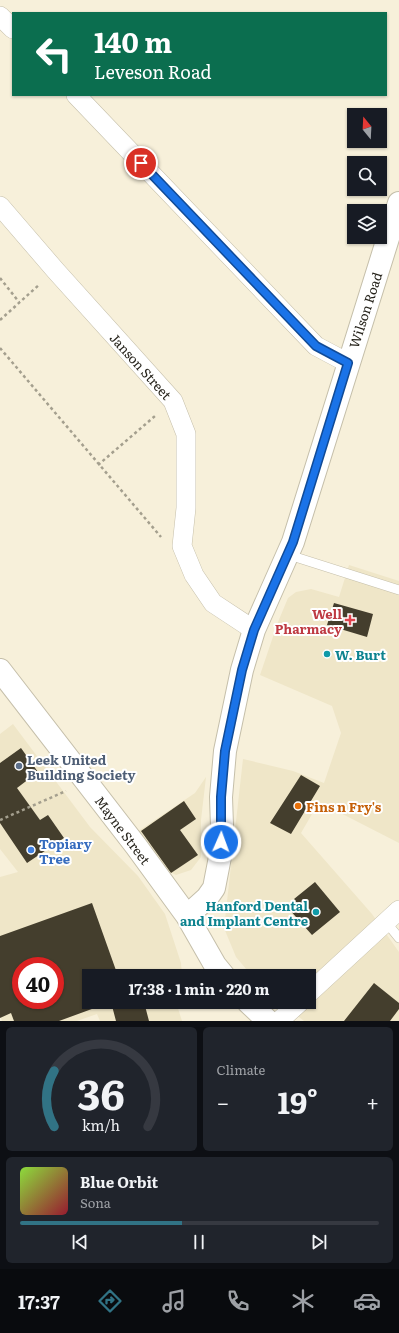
<!DOCTYPE html>
<meta charset="utf-8">
<style>
:root{--surface:#171b24;--page:#20242c;--text:#f1f3f6;--muted:#9ea1a6;--line:#363941;--accent:#317385}
body{margin:0;font-family:Literata,serif;background:var(--page);color:var(--text);height:100vh;display:flex;flex-direction:column;font-size:15px;white-space:nowrap}
*{box-sizing:border-box;margin:0}
p{font-size:13px;color:var(--muted)}
.icon{flex:none;width:22px;height:22px;fill:none;stroke:currentColor;stroke-width:2;stroke-linecap:round;stroke-linejoin:round}
.map{position:relative;height:1021px;overflow:hidden}
.sheet{display:flex;flex-direction:column;gap:6px;padding:6px;background:#0d0f14;flex:1}
.sheet>*{flex:none}
.top-card{position:absolute;left:12px;top:12px;width:375px;height:84px;border-radius:0px;box-shadow:0 1px 3px #0004;background:#0b6e4f;color:#fff;overflow:hidden}
.needle{width:26px;rotate:342deg}
.buttons{position:absolute;left:347px;top:108px;display:grid;gap:8px}
.buttons a{display:grid;place-items:center;width:40px;height:40px;border-radius:0px;background:var(--surface);box-shadow:0 1px 3px #0004;font-size:20px}
.speed{position:absolute;left:12px;top:957px;display:flex;gap:8px;font-size:20px;font-weight:700;text-align:center}
.speed>*{display:grid;place-content:center;width:52px;height:52px;border-radius:50%;background:var(--surface);box-shadow:0 1px 3px #0004;line-height:1}
.speed .limit{border:6px solid #d22;background:#fff;color:#111}
.pin{position:absolute;display:grid;place-items:center;width:34px;height:34px;color:#fff;margin:-17px;border:2px solid #fff;border-radius:50%;box-shadow:0 1px 4px #0007}
.me{position:absolute;width:44px;margin:-22px;rotate:2deg;stroke-linejoin:round;filter:drop-shadow(0 0 3px #0008)}
.turn{display:flex;align-items:center;gap:14px;height:84px;padding:0 16px;font-size:18px}
.turn .icon{width:52px;height:52px;stroke-width:2.5}
.turn b{display:block;font-size:28px;line-height:34px}
.big{font-size:30px;font-weight:700;line-height:1.1}
.sheet .tile{flex:1;display:flex;flex-direction:column;justify-content:center;gap:6px;min-width:0;padding:0 14px;border-radius:6px;background:var(--page)}
.sheet .dial{align-items:center;gap:0}
.dial svg{height:104px;overflow:visible;fill:none;stroke:var(--line);stroke-width:7;stroke-linecap:round;text-anchor:middle}
.dial text{fill:var(--text);stroke:none}
.song{display:flex;align-items:center;gap:12px}
.cover{width:48px;height:48px;border-radius:6px;background:linear-gradient(135deg,hsl(90 70% 55%),hsl(350 70% 35%))}
.played{height:4px;border-radius:2px;background:linear-gradient(90deg,var(--accent) 45%,var(--line) 45%)}
.keys{display:flex;justify-content:space-around;direction:ltr}
.heat{display:flex;justify-content:space-between;align-items:center;font-size:22px;direction:ltr}
.sheet .tiles{flex:1;display:grid;gap:6px;grid-template-columns:1fr 1fr}
.tile:last-child{grid-column:span 2}
.trip{position:absolute;left:82px;top:969px;width:234px;height:40px;border-radius:0px;background:var(--surface);box-shadow:0 1px 3px #0004;font-weight:700;line-height:40px;text-align:center}
.tabs{display:flex;height:64px;justify-content:space-around;align-items:center;background:#090b0e;color:var(--muted)}
.tabs .icon{width:28px;height:28px}
.tabs .on{color:var(--accent)}
.tabs b{font-size:18px;color:var(--text)}
.map>svg:first-child{display:block}
.built{fill:#efe6c8;fill-rule:evenodd}
.building{fill:#443e2d;fill-rule:evenodd}
.lines{fill:none;stroke-linecap:round;stroke-linejoin:round}
.lane-casing{stroke:#c5bfaa;stroke-width:10}
.street-casing{stroke:#c5bfaa;stroke-width:20}
.secondary-casing{stroke:#c5bfaa;stroke-width:24}
.path{stroke:#a49f8e;stroke-width:2.5;stroke-dasharray:3 3;stroke-linecap:butt}
.lane{stroke:#fff;stroke-width:9}
.street{stroke:#fff;stroke-width:19}
.secondary{stroke:#fff;stroke-width:22}
.route-casing{stroke:#114b97;stroke-width:10}
.route{stroke:#1a73e8;stroke-width:7}
.health-dot{fill:#e0444e;stroke:#fff;stroke-width:1.5}
.culture-dot{fill:#0f9aa8;stroke:#fff;stroke-width:1.5}
.service-dot{fill:#5c6f8a;stroke:#fff;stroke-width:1.5}
.food-dot{fill:#e8710a;stroke:#fff;stroke-width:1.5}
.shop-dot{fill:#3f7fe0;stroke:#fff;stroke-width:1.5}
.labels{text-anchor:middle;dominant-baseline:central;stroke-width:4;stroke-linejoin:round;paint-order:stroke}
.street-label{font-size:13px;fill:#27241c;stroke:#fff}
.health-label{font-size:13px;font-weight:bold;fill:#be3a42;stroke:#fff;text-anchor:end}
.culture-label{font-size:13px;font-weight:bold;fill:#0d838f;stroke:#fff;text-anchor:start}
.service-label{font-size:13px;font-weight:bold;fill:#4e5e75;stroke:#fff;text-anchor:start}
.food-label{font-size:13px;font-weight:bold;fill:#c56008;stroke:#fff;text-anchor:start}
.shop-label{font-size:13px;font-weight:bold;fill:#366cbe;stroke:#fff;text-anchor:start}
</style>
<div class="map">
<svg width="399" height="1021" viewBox="0 0 399 1021">
<rect width="100%" height="100%" fill="#f7f0da"/>
<path class="built" d="M349,565L399,581V843L319,802L301,833L372,914L399,952V1021H304L280,1002H309V976H252L236,957L224,928L243,759L293,771L324,783L341,733L332,706L260,675L278,622L288,598L296,592L311,589L339,597Z
M13,724L90,827L138,876L165,914L181,963L182,976H89V1002H176L182,1021H100L97,1014L77,1021H2L0,1015V877L18,872L0,849V734ZM21,966H55V1000H21Z
M206,777L201,820V857L191,870L176,875L164,869L137,832L195,793Z"/>
<path class="building" d="M334,603L373,614L367,637L327,625Z
M21,748L38,772L17,788L40,820L48,815L64,838L27,863L0,823V763Z
M301,775L320,786L291,834L270,823Z
M184,801L196,819L180,830L198,855L171,873L141,831Z
M315,882L340,912L312,935L288,908L296,901L294,899Z
M92,903L118,976H89V1002H144L149,1021H116L111,1002L59,1021H14L11,1013L0,1018V936ZM21,966H55V1000H21Z
M374,983L399,1003V1009L390,1021H344Z"/>
<g class="lines">
<defs>
<path id="lane" d="M289,555L399,590
M386,922L399,938"/>
<path id="street" d="M0,16L13,29
M76,95L316,346L348,363
M0,206L56,271L173,401L186,434V508L182,546L194,575L213,603L254,630
M309,993L399,910
M279,1021L300,1002"/>
<path id="secondary" d="M0,670L136,846L187,916L215,965L224,976
M187,916L207,898L214,888L220,857L222,826L221,797L225,751L242,670L254,630L293,542L399,203
M248,1002L268,1021"/>
</defs>
<use href="#lane" class="lane-casing"/>
<use href="#street" class="street-casing"/>
<use href="#secondary" class="secondary-casing"/>
<path class="path" d="M0,278L19,302
M0,320L40,284
M0,348L161,537
M98,465L155,416
M0,820L66,791"/>
<use href="#lane" class="lane"/>
<use href="#street" class="street"/>
<use href="#secondary" class="secondary"/>
</g>
<g class="lines">
<defs>
<path id="route" d="M141,163L316,346L348,363L293,542L254,630L242,670L225,751L221,797V842"/>
</defs>
<use href="#route" class="route-casing"/>
<use href="#route" class="route"/>
</g>
<path class="health-dot" d="M348 614h4v4h4v4h-4v4h-4v-4h-4v-4h4z"/>
<g class="culture-dot">
<circle cx="327" cy="654" r="4"/>
<circle cx="316" cy="912" r="4"/>
</g>
<circle class="service-dot" cx="19" cy="766" r="4"/>
<circle class="food-dot" cx="298" cy="806" r="4"/>
<circle class="shop-dot" cx="31" cy="850" r="4"/>
<g class="labels">
<g class="street-label">
<text transform="translate(365 310) rotate(-72)">Wilson Road</text>
<text transform="translate(141 366) rotate(48)">Janson Street</text>
<text transform="translate(123 830) rotate(53)">Mayne Street</text>
</g>
<g class="health-label">
<text x="342" y="613">Well<tspan x="342" dy="15">Pharmacy</tspan></text>
</g>
<g class="culture-label">
<text x="335" y="654">W. Burt</text>
<text x="308" y="905" text-anchor="end">Hanford Dental<tspan x="308" dy="15">and Implant Centre</tspan></text>
</g>
<g class="service-label">
<text x="27" y="759">Leek United<tspan x="27" dy="15">Building Society</tspan></text>
</g>
<g class="food-label">
<text x="306" y="806">Fins n Fry's</text>
</g>
<g class="shop-label">
<text x="39" y="843">Topiary<tspan x="39" dy="15">Tree</tspan></text>
</g>
</g>
</svg>
<div class="buttons">
<a><svg class="needle" viewBox="-14 -14 28 28"><path d="M0-13l5 13h-10z" fill="#e53935"/><path d="M0 13l5-13h-10z" fill="#9ea1a6"/></svg></a>
<a><svg class="icon" aria-label="search" viewBox="0 0 24 24"><circle cx="10" cy="10" r="6"/><path d="M15 15l6 6"/></svg></a>
<a><svg class="icon" aria-label="layers" viewBox="0 0 24 24"><path d="M12 4l9 5-9 5-9-5zM3 14l9 5 9-5"/></svg></a>
</div>
<div class="speed"><div class="limit">40</div></div>
<div class="pin" style="left:141px;top:163px;background:#d93025"><svg class="icon" aria-label="arrive" viewBox="0 0 24 24"><path d="M6 21V4h12l-3 4 3 4H6"/></svg></div>
<svg class="me" style="left:221px;top:842px" viewBox="-20 -20 40 40"><circle r="17" fill="#1a73e8" stroke="#fff" stroke-width="3"/><path d="M0-11L8 9 0 5-8 9z" fill="#fff"/></svg>
<div class="trip">17:38 · 1 min · 220 m</div>
<div class="top-card">
<div class="turn"><svg class="icon" aria-label="left" viewBox="0 0 24 24"><path d="M17 20v-9H6M10 6l-5 5 5 5"/></svg><div><b>140 m</b>Leveson Road</div></div>
</div>
</div>
<section class="sheet">
<div class="tiles">
<div class="tile dial"><svg viewBox="0 0 100 80">
<path d="M14 69A42 42 0 1 1 86 69"/>
<path d="M14 69A42 42 0 0 1 14 26" stroke="#317385"/>
<text x="50" y="56" font-size="32" font-weight="700">36</text>
<text x="50" y="72" font-size="11">km/h</text>
</svg></div>
<div class="tile"><p>Climate</p>
<div class="heat"><a>−</a><b class="big">19°</b><a>+</a></div>
</div>
<div class="tile">
<div class="song"><i class="cover"></i><div><b>Blue Orbit</b><p>Sona</p></div></div>
<div class="played"></div>
<div class="keys"><svg class="icon" aria-label="previous" viewBox="0 0 24 24"><path d="M18 5L8 12l10 7zM5 5v14"/></svg><svg class="icon" aria-label="pause" viewBox="0 0 24 24"><path d="M8 5v14M16 5v14"/></svg><svg class="icon" aria-label="next" viewBox="0 0 24 24"><path d="M6 5l10 7-10 7zM19 5v14"/></svg></div>
</div>
</div>
</section>
<nav class="tabs">
<b>17:37</b>
<svg class="icon on" aria-label="directions" viewBox="0 0 24 24"><path d="M12 3l9 9-9 9-9-9zM9 14v-3h6M13 9l2 2-2 2"/></svg>
<svg class="icon" aria-label="music" viewBox="0 0 24 24"><path d="M9 18V5l10-2v13"/><circle cx="6" cy="18" r="3"/><circle cx="16" cy="16" r="3"/></svg>
<svg class="icon" aria-label="phone" viewBox="0 0 24 24"><path d="M5 4h4l2 5-3 2q2 4 5 5l2-3 5 2v4C11 20 4 13 5 4z"/></svg>
<svg class="icon" aria-label="climate" viewBox="0 0 24 24"><path d="M12 3v18M4 7l16 10M4 17L20 7"/></svg>
<svg class="icon" aria-label="car" viewBox="0 0 24 24"><path d="M5 17H2v-5l4-1 3-4h7l3 4 3 1v5h-3M9 17h6M6 11h13"/><circle cx="7" cy="17" r="2"/><circle cx="17" cy="17" r="2"/></svg>
</nav>
